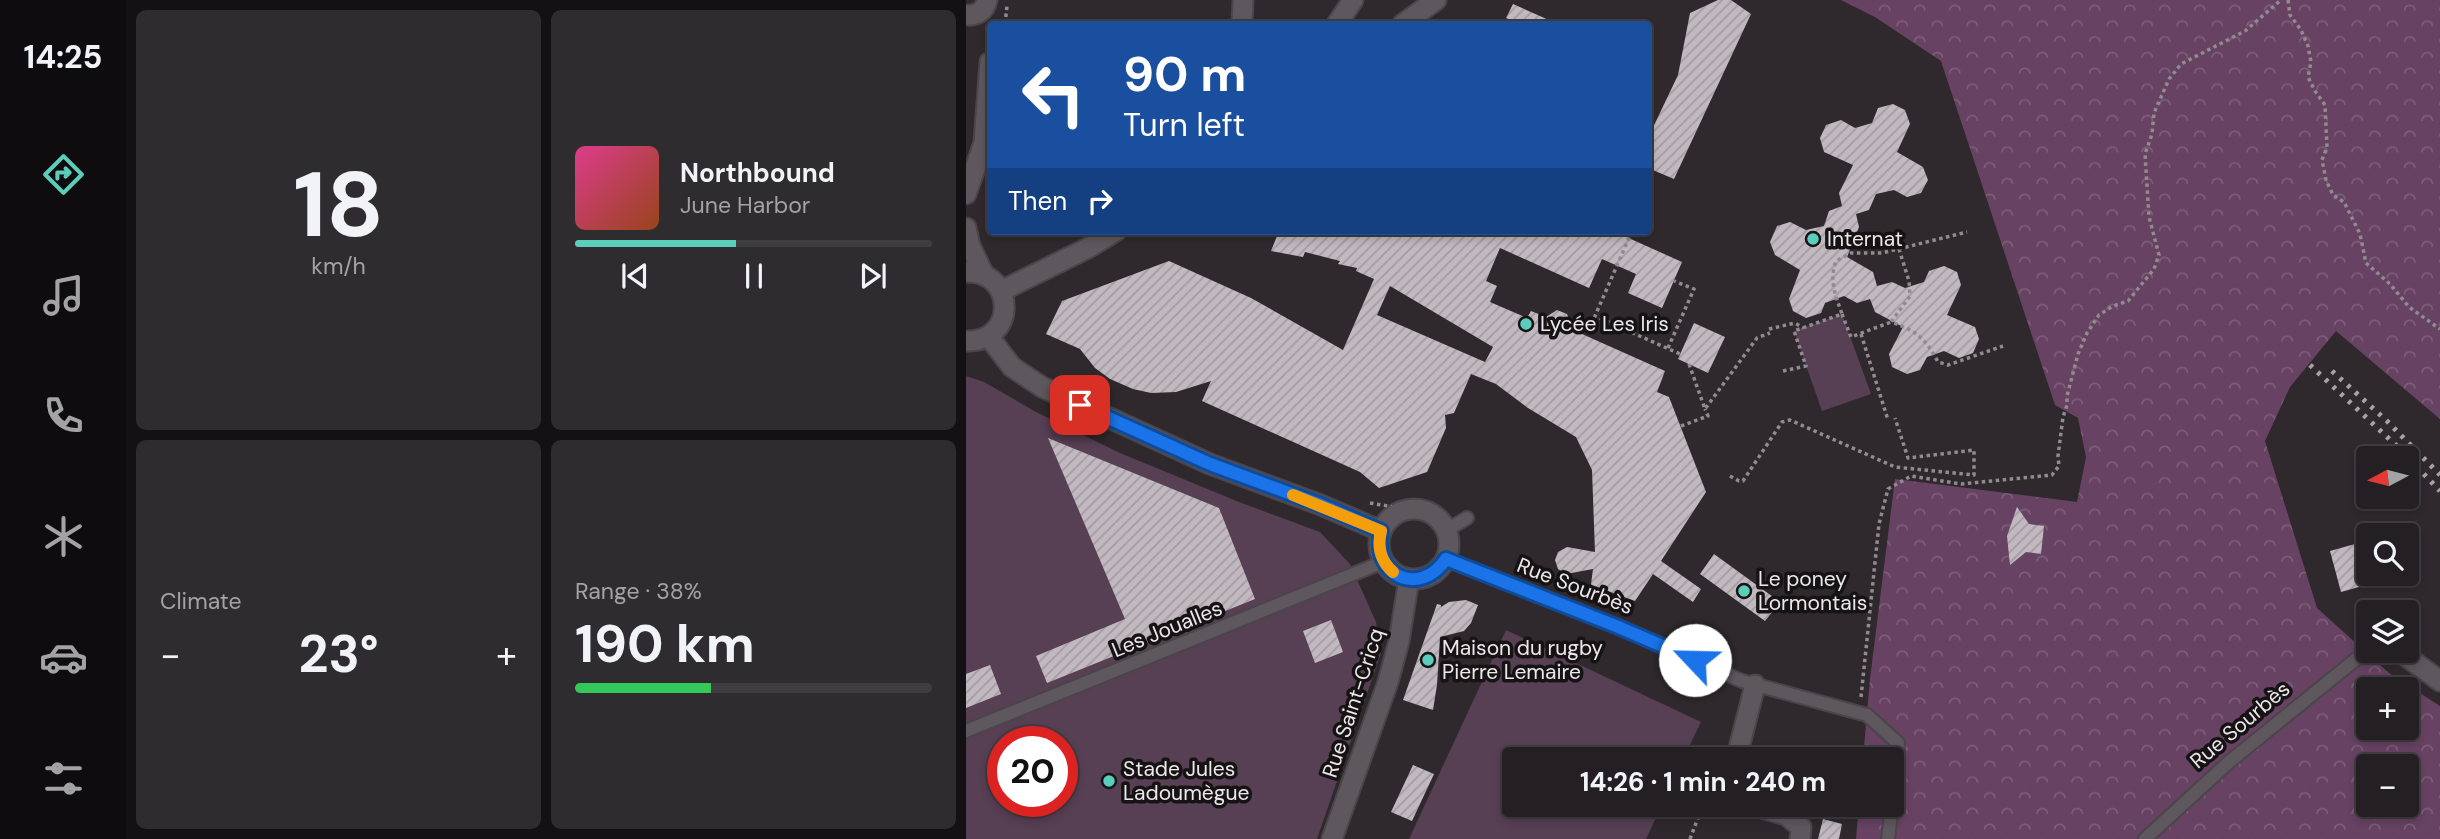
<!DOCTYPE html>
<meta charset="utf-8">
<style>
:root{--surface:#231f22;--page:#2f2c2f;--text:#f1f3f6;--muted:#a3a2a5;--line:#403d40;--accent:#5bcebb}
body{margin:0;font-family:"DM Sans",sans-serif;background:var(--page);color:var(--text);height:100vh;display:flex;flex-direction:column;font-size:26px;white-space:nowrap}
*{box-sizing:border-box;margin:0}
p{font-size:23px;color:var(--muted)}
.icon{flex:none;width:38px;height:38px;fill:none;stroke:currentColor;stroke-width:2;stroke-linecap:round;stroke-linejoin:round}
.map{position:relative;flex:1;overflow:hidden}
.side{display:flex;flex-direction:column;gap:10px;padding:10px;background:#131113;width:840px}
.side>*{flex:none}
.guide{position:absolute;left:21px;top:21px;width:665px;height:214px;border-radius:7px;box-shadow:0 4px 10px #0003,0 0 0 2px var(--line);background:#1a4fa0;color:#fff;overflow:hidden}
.needle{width:46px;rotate:263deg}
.buttons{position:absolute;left:1390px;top:446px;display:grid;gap:14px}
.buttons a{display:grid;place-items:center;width:63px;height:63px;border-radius:7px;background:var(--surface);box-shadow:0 4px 10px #0003,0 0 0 2px var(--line);font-size:35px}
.speed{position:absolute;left:21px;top:726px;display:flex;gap:14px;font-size:35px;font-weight:700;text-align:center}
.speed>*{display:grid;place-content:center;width:91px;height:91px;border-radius:50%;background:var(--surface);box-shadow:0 4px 10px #0003,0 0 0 2px var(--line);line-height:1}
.speed .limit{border:10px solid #d22;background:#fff;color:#111}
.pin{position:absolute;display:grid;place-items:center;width:60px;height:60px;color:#fff;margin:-30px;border-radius:14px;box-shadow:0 4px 10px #0006}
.me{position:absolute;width:77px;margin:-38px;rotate:294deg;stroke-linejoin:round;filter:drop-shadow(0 0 5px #0008)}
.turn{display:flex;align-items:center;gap:24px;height:147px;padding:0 21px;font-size:32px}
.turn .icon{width:91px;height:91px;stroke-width:2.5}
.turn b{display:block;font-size:49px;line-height:60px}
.then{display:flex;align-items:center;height:66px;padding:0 21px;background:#0003;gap:14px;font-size:26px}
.big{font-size:52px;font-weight:700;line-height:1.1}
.side .tile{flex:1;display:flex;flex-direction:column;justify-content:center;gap:10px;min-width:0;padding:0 24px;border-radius:10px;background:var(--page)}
.side .dial{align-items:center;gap:0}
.dial b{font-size:91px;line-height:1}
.song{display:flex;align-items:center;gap:21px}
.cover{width:84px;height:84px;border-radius:10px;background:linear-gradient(135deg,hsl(330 70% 55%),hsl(20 70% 35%))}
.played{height:7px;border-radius:4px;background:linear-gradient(90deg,var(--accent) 45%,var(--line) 45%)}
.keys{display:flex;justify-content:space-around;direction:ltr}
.heat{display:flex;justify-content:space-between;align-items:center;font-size:38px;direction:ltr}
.charge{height:10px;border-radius:5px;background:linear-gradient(90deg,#34c759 38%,var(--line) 0)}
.side .tiles{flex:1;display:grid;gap:10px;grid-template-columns:repeat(2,1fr)}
.trip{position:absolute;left:536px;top:747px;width:402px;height:70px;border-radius:7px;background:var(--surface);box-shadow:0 4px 10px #0003,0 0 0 2px var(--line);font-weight:700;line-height:70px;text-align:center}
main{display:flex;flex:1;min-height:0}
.tabs{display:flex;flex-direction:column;width:126px;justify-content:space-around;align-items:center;background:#0e0c0e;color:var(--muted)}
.tabs .icon{width:49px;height:49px}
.tabs .active{color:var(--accent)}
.tabs b{font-size:32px;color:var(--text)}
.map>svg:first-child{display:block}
.forest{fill:url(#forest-crowns);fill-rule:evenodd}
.garden{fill:#573f54;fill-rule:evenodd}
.building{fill:url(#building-hatch);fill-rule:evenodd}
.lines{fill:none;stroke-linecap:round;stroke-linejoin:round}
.service-casing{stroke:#4a4549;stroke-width:16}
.minor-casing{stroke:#4a4549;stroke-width:23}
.path{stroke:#908b8f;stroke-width:3.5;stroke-dasharray:3.5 3.5;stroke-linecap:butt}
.service{stroke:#5e575d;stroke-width:12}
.minor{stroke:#5e575d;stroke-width:19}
.rail{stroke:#a7a2a6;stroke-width:5;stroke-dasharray:3.5 7;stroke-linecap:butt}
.route-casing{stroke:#114b97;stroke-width:18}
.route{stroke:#1a73e8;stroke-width:12}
.slow{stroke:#f59e0b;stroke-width:12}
.poi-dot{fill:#5bcebb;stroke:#161315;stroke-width:2.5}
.labels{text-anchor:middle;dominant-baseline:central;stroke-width:7;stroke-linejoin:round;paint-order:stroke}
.poi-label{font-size:21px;fill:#ebe7ea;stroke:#161315;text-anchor:start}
.street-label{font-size:21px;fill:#ebe7ea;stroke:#161315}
</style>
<main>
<nav class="tabs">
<b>14:25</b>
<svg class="icon active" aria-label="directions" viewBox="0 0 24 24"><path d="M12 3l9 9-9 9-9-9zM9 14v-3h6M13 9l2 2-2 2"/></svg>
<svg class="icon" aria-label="music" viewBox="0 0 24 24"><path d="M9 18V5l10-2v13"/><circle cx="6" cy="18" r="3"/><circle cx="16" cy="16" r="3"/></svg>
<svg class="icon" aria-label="phone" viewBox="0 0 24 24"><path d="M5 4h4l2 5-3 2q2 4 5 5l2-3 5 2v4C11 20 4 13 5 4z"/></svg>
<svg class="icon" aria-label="climate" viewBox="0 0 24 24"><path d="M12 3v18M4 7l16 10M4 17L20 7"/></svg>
<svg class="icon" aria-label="car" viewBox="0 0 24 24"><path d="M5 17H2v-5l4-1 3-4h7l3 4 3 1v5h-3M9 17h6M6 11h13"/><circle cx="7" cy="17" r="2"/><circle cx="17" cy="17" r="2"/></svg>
<svg class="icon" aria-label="filters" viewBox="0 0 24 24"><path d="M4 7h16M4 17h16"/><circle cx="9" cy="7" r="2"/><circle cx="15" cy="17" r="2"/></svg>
</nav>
<section class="side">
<div class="tiles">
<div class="tile dial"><b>18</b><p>km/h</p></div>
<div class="tile">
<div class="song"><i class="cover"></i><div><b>Northbound</b><p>June Harbor</p></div></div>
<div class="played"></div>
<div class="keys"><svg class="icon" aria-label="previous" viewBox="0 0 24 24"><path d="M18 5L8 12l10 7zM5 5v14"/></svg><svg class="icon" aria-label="pause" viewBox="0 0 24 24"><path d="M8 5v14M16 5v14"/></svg><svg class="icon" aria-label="next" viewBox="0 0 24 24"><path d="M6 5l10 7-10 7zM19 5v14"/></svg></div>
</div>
<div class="tile"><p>Climate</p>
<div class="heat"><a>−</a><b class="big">23°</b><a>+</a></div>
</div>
<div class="tile"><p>Range · 38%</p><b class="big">190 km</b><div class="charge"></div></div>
</div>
</section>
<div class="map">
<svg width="1474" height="839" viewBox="0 0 1474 839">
<defs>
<pattern id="forest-crowns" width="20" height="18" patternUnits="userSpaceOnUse" patternTransform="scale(1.75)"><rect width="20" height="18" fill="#674262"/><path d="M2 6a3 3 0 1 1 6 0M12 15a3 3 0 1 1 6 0" fill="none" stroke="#7d5d79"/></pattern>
<pattern id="building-hatch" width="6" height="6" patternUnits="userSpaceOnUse" patternTransform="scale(1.75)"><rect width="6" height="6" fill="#c1b9bf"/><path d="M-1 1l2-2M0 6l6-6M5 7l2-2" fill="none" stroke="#a29ca1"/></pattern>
</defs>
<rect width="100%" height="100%" fill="#2f292e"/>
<path class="forest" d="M875,0H1474V419L1370,331L1324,387L1299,441L1351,608L1423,673L1474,706V839H890L893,805H926V760L897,759L904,679L929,479L1111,502L1120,457L1112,418L1089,405L975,61L909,17ZM1402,690H1440V728H1402ZM1402,766H1440V805H1402Z"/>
<path class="garden" d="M876,314L905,394L856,411L828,331Z
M0,376L18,382L70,412L154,453L273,502L354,532L384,564L410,622L415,653L351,839H0ZM37,742H96V802H37Z
M540,630L735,722L717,759L548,760V805H696L680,839H443Z"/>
<path class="building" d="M752,0H765L785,14L708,179L682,168V138L712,75L724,13Z
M547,4L592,24H555L540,18Z
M927,104L939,110L944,124L931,152L957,167L962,180L955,193L941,197L928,190L910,194L903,210L890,214L893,227L881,257L907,272L911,286L926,282L939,288L958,282L963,271L978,266L991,272L995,285L981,315L1009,327L1013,339L1007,353L993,358L978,351L961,357L954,370L941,374L926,367L923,354L937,327L909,312L904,299L891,303L878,296L859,303L855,313L840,318L827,311L823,299L834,270L809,255L804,242L811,226L824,222L840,230L858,226L863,211L876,206L873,193L887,165L858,152L854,138L860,125L875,120L889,128L906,123L912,108Z
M313,231H647L716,262L696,308L662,293L670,274L636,259L623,288L534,248L520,281L531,286L524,302L561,318L565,311L580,317L591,310L601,314L607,330L699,371L691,392L703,397L740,492L695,561L735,589L727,602L687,574L669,601L639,590L637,596L624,592L627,569L600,574L592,569L589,560L592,552L601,547L629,552L626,470L610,437L562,408L530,384L505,374L488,413L479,415L480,428L461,472L413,488L394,472L236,401L245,381L210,392L185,393L167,389L144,379L129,368L114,349L80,334L96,301L203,261L285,298L377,350L408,279L390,271L391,268L372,264L374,261L339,252L337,257L305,251ZM424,286L527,347L519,362L411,315Z
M728,323L759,337L742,373L712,359Z
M82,438L253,508L289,599L81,683L70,656L159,619Z
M1051,507L1063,524L1078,526L1075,554L1060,552L1044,565L1041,536Z
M1389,544L1400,585L1375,592L1364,551Z
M748,554L814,602L799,621L734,574Z
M500,600L512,605L505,623L498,631L474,637L471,685L467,710L437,700L471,604L475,605V607L483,602Z
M365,620L377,652L349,663L337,631Z
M24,665L35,694L0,708V674Z
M447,765L468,774L446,821L425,812Z
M857,819L876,824L873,839H852Z"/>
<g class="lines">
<defs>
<path id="service" d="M481,530L501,518
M480,559L650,626L776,681L901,715L932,743L926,804
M0,731L417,562
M922,839L926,805
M1179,839L1263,762L1399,652"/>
<path id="minor" d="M0,15C11,16 19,11 21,0
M276,24L277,0
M371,24L387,0
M437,24L470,0
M0,194L18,143L24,62
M0,228L4,246L18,275
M0,272C51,271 51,343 0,341
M35,291L122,248L150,231
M23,337L46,367L76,387L244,464L355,505L415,531
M413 544a35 35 0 1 1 70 0a35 35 0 1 1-70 0Z
M1433,651L1474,681
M1399,652L1402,651
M770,760L789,685
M785,805L820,815L835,827L834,839
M366,839L422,682L433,641L443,579"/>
</defs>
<use href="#service" class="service-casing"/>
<use href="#minor" class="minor-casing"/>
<path class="path" d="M1322,0L1324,15L1335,30L1342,46L1345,62L1342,77L1349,91L1359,105L1361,147L1356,160L1360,180L1367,195L1378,202L1394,234L1400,263L1424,284L1443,307L1474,329
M39,24L41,6
M666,231L629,316L714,354
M933,249L943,281L944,296L925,322C951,331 959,338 972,362L982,365L1037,346
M876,314L885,337L925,322
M803,329L829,323L837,328
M895,334L922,420
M702,348L728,289L708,281
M723,364L739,409L791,338L804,333
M817,371L840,366L828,331L876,314C869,294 863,281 870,261L885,253H916L1001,232
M715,426L742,416L739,409
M764,476L773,481H777L816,422L824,420L929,467L1008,475V450L942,458L929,418
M404,503L440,509
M895,697L913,524L922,489L945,476L995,484L1086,475L1093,466L1092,456L1097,417L1101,405V396L1112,354L1121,333L1133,315L1147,306L1162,301L1188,269L1193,255L1183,217L1179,154L1186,134L1188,113L1203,79L1215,64L1279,31L1315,0
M724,839L737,805"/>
<use href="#service" class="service"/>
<use href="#minor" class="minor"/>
<path class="rail" d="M1344,365L1434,449L1474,491
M1366,371L1421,421L1474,475"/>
</g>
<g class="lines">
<defs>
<path id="route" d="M114,405L244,464L355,505L415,531C405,576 454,598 480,559L650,626L729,660"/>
</defs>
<use href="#route" class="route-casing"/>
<use href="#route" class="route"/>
<path class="slow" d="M327,495L415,531C411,547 414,560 427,572"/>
</g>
<g class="poi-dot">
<circle cx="847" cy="239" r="7"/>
<circle cx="560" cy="324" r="7"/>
<circle cx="778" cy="591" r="7"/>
<circle cx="462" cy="660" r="7"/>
<circle cx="143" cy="781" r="7"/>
</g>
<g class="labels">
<g class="poi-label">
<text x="861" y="239">Internat</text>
<text x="574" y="324">Lycée Les Iris</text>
<text x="792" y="579">Le poney<tspan x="792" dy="24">Lormontais</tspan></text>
<text x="476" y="648">Maison du rugby<tspan x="476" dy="24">Pierre Lemaire</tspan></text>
<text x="157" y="769">Stade Jules<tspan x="157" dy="24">Ladoumègue</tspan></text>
</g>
<g class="street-label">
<text transform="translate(609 586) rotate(21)">Rue Sourbès</text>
<text transform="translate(201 629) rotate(-22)">Les Joualles</text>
<text transform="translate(387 703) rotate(-72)">Rue Saint-Cricq</text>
<text transform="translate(1274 725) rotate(-40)">Rue Sourbès</text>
</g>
</g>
</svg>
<div class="buttons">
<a><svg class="needle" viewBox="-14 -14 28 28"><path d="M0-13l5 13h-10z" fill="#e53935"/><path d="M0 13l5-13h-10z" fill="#a3a2a5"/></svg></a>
<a><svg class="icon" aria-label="search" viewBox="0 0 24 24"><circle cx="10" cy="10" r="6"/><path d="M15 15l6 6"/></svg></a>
<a><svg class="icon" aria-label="layers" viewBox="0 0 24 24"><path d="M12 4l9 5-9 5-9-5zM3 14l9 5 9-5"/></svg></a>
<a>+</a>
<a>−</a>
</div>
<div class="speed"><div class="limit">20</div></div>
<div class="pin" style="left:114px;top:405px;background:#d93025"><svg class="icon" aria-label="arrive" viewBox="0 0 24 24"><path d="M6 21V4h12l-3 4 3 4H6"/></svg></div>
<svg class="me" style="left:729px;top:660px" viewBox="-20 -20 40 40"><circle r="19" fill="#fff"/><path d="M0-13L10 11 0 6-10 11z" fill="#1a73e8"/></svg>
<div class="trip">14:26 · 1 min · 240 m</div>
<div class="guide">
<div class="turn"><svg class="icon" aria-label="left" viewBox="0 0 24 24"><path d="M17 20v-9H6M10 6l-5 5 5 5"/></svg><div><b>90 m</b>Turn left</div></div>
<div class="then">Then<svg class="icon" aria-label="right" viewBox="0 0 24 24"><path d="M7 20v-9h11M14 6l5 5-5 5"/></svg></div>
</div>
</div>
</main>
